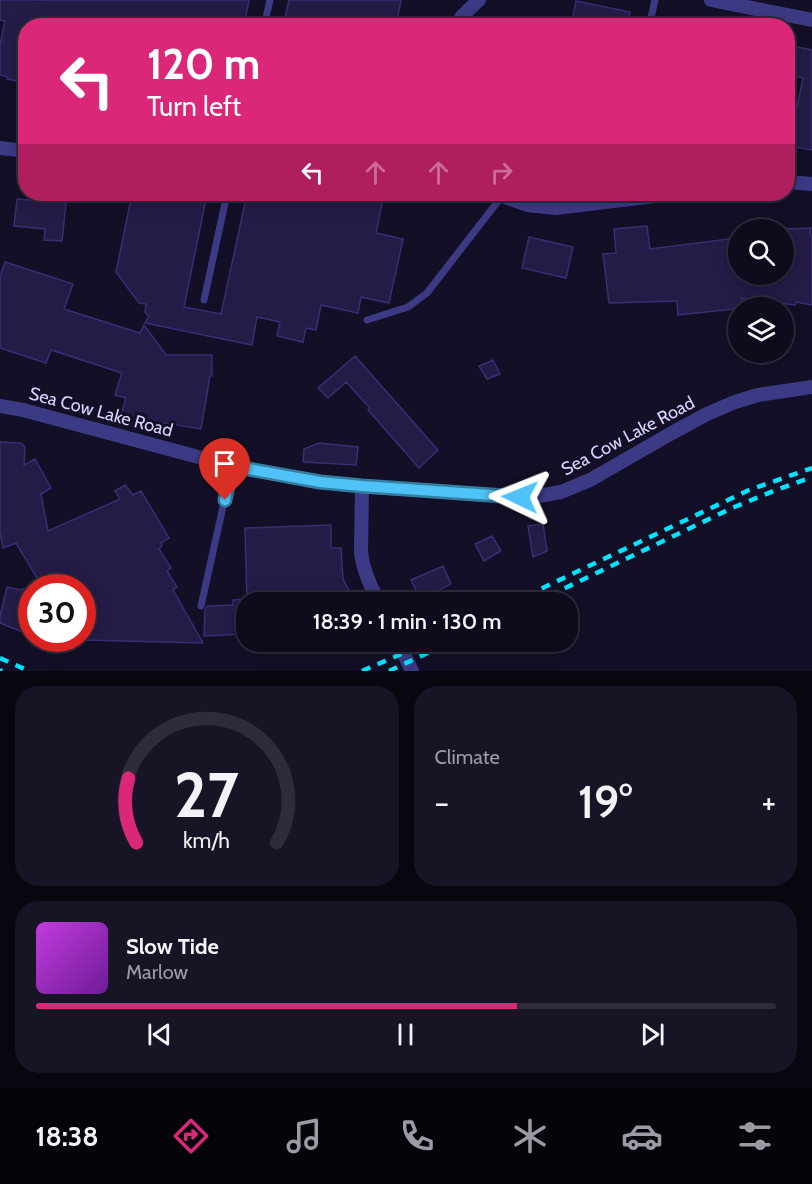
<!DOCTYPE html>
<meta charset="utf-8">
<style>
:root{--surface:#0e0b1c;--page:#171425;--text:#f1f3f6;--muted:#9b9ba3;--line:#2e2b3b;--accent:#db2777}
body{margin:0;font-family:Cabin,sans-serif;background:var(--page);color:var(--text);height:100vh;display:flex;flex-direction:column;font-size:22px;white-space:nowrap}
*{box-sizing:border-box;margin:0}
p{font-size:20px;color:var(--muted)}
.icon{flex:none;width:33px;height:33px;fill:none;stroke:currentColor;stroke-width:2;stroke-linecap:round;stroke-linejoin:round}
.map{position:relative;height:671px;overflow:hidden}
.side{display:flex;flex-direction:column;gap:15px;padding:15px;background:#08060f;flex:1}
.side>*{flex:none}
.hud{position:absolute;left:18px;top:18px;width:777px;height:183px;border-radius:24px;box-shadow:0 3px 15px #0003,0 0 0 2px var(--line);background:#db2777;color:#fff;overflow:hidden}
.tools{position:absolute;left:728px;top:219px;display:grid;gap:12px}
.tools a{display:grid;place-items:center;width:66px;height:66px;border-radius:50%;background:var(--surface);box-shadow:0 3px 15px #0003,0 0 0 2px var(--line);font-size:30px}
.speed{position:absolute;left:18px;top:574px;display:flex;gap:12px;font-size:30px;font-weight:700;text-align:center}
.speed>*{display:grid;place-content:center;width:78px;height:78px;border-radius:50%;background:var(--surface);box-shadow:0 3px 15px #0003,0 0 0 2px var(--line);line-height:1}
.speed .limit{border:9px solid #d22;background:#fff;color:#111}
.pin{position:absolute;display:grid;place-items:center;width:51px;height:51px;color:#fff;margin:-62px -26px;border-radius:50% 50% 50% 0;rotate:-45deg;box-shadow:0 0 6px #0007}
.pin .icon{rotate:45deg}
.me{position:absolute;width:66px;margin:-33px;rotate:272deg;stroke-linejoin:round;filter:drop-shadow(0 0 4px #0008)}
.turn{display:flex;align-items:center;gap:21px;height:126px;padding:0 30px;font-size:27px}
.turn .icon{width:78px;height:78px;stroke-width:2.5}
.turn b{display:block;font-size:42px;line-height:51px}
.lanes{display:flex;align-items:center;height:57px;padding:0 30px;background:#0003;justify-content:center;gap:30px;direction:ltr}
.lanes .off{opacity:.35}
.big{font-size:45px;font-weight:600;line-height:1.1}
.side .card{flex:1;display:flex;flex-direction:column;justify-content:center;gap:9px;min-width:0;padding:0 21px;border-radius:24px;background:var(--page)}
.side .dial{align-items:center;gap:0}
.dial svg{height:156px;overflow:visible;fill:none;stroke:var(--line);stroke-width:7;stroke-linecap:round;text-anchor:middle}
.dial text{fill:var(--text);stroke:none}
.song{display:flex;align-items:center;gap:18px}
.cover{width:72px;height:72px;border-radius:9px;background:linear-gradient(135deg,hsl(290 70% 55%),hsl(280 70% 35%))}
.played{height:6px;border-radius:3px;background:linear-gradient(90deg,var(--accent) 65%,var(--line) 65%)}
.keys{display:flex;justify-content:space-around;direction:ltr}
.heat{display:flex;justify-content:space-between;align-items:center;font-size:33px;direction:ltr}
.side .tiles{flex:1;display:grid;gap:15px;grid-template-columns:1fr 1fr}
.card:last-child{grid-column:span 2}
.trip{position:absolute;left:236px;top:592px;width:342px;height:60px;border-radius:24px;background:var(--surface);box-shadow:0 3px 15px #0003,0 0 0 2px var(--line);font-weight:600;line-height:60px;text-align:center}
.menu{display:flex;height:96px;justify-content:space-around;align-items:center;background:#06040b;color:var(--muted)}
.menu .icon{width:42px;height:42px}
.menu .on{color:var(--accent)}
.menu b{font-size:27px;color:var(--text)}
.map>svg:first-child{display:block}
.building{fill:#241b47;stroke:#3b2d73;stroke-width:1.5}
.lines{fill:none;stroke-linecap:round;stroke-linejoin:round}
.lane{stroke:#3d3a85;stroke-width:7}
.street{stroke:#3d3a85;stroke-width:14}
.rail{stroke:#00e5ff;stroke-width:4.5;stroke-dasharray:9 8;stroke-linecap:butt}
.route-casing{stroke:#337fa1;stroke-width:15}
.route{stroke:#4fc3f7;stroke-width:10}
.labels{text-anchor:middle;dominant-baseline:central;stroke-width:6;stroke-linejoin:round;paint-order:stroke}
.street-label{font-size:18px;fill:#d9d4ff;stroke:#130f26}
</style>
<div class="map">
<svg width="812" height="671" viewBox="0 0 812 671">
<rect width="100%" height="100%" fill="#130f26"/>
<path class="building" d="M0,0H249L244,26H26V83L7,79L8,77L0,75V45L5,21L0,20Z
M289,0H401L396,26H283Z
M576,1L630,12L627,26H571Z
M788,45L812,50V150L789,146L803,78L788,74Z
M132,194H207L184,307L221,314L247,194H384L376,233L403,239L389,303L361,297L358,313L321,305L316,330L306,328L303,342L277,336L280,322L257,317L252,345L145,323L149,316L145,312L146,304L139,303L116,272Z
M17,199L66,203L62,241L44,240L45,229L14,226Z
M647,226L650,249L736,238L738,274H783V229L811,228L810,234L812,235V305L796,302L795,305L742,298L743,308L678,315L677,301L609,303L603,254L616,253L614,229Z
M529,237L573,247L566,278L522,268Z
M5,262L73,284L64,309L140,333L144,325L166,355H212V376H210L201,429L164,423L161,434L119,421L126,398L115,395L122,373L51,350L46,363L0,348V277Z
M355,356L438,450L419,468L368,410L370,408L346,382L328,398L318,388Z
M493,360L500,374L487,379L479,366Z
M0,442L21,443L25,447L24,465L35,459L51,488L41,494L48,531L120,499L115,491L125,485L133,495L141,491L169,538L161,543L162,546L159,549L171,568L167,571L177,587L173,590L203,643L82,640V588H43L16,543L3,548L0,532Z
M319,443L358,447L356,465L303,462L304,449Z
M543,524L547,551L533,557L528,526Z
M331,525V548H341L343,579L356,603H247L245,528Z
M492,536L501,551L484,561L475,544Z
M443,566L451,584L437,591L441,600L435,603H422L411,580Z
M7,587L21,590L22,589L32,590V636L0,623V616Z
M246,599V634L204,636L205,610L207,606L233,605V600Z"/>
<g class="lines">
<path class="lane" d="M264,26L270,0
M649,26L655,0
M204,300L227,194
M367,320L408,307L427,293L502,196
M201,606L232,466"/>
<path class="street" d="M711,0L812,20
M456,26L462,16L479,0
M0,148L26,151
M788,182L812,184
M498,194L502,196L527,205L556,208L672,194
M0,406L23,410L232,466L320,482L362,486L507,497H533L561,492L590,480L670,434L707,414L735,402L758,395L812,387
M362,486L361,552C363,571 371,586 379,603
M398,642L412,671"/>
<path class="rail" d="M511,603L749,490L812,468
M534,603L732,508L776,490L812,477
M0,658L29,671
M0,670L2,671
M362,671L429,642
M389,671L451,642"/>
</g>
<g class="lines">
<defs>
<path id="route" d="M225,500L232,466L320,482L362,486L520,497"/>
</defs>
<use href="#route" class="route-casing"/>
<use href="#route" class="route"/>
</g>
<g class="labels">
<g class="street-label">
<text transform="translate(101 412) rotate(15)">Sea Cow Lake Road</text>
<text transform="translate(628 436) rotate(-28)">Sea Cow Lake Road</text>
</g>
</g>
</svg>
<div class="tools">
<a><svg class="icon" aria-label="search" viewBox="0 0 24 24"><circle cx="10" cy="10" r="6"/><path d="M15 15l6 6"/></svg></a>
<a><svg class="icon" aria-label="layers" viewBox="0 0 24 24"><path d="M12 4l9 5-9 5-9-5zM3 14l9 5 9-5"/></svg></a>
</div>
<div class="speed"><div class="limit">30</div></div>
<div class="pin" style="left:225px;top:500px;background:#d93025"><svg class="icon" aria-label="arrive" viewBox="0 0 24 24"><path d="M6 21V4h12l-3 4 3 4H6"/></svg></div>
<svg class="me" style="left:520px;top:497px" viewBox="-20 -20 40 40"><path d="M0-17L14 15 0 8-14 15z" fill="#4fc3f7" stroke="#fff" stroke-width="4"/></svg>
<div class="trip">18:39 · 1 min · 130 m</div>
<div class="hud">
<div class="turn"><svg class="icon" aria-label="left" viewBox="0 0 24 24"><path d="M17 20v-9H6M10 6l-5 5 5 5"/></svg><div><b>120 m</b>Turn left</div></div>
<div class="lanes"><svg class="icon" aria-label="left" viewBox="0 0 24 24"><path d="M17 20v-9H6M10 6l-5 5 5 5"/></svg><svg class="icon off" aria-label="ahead" viewBox="0 0 24 24"><path d="M12 20V5M6 11l6-6 6 6"/></svg><svg class="icon off" aria-label="ahead" viewBox="0 0 24 24"><path d="M12 20V5M6 11l6-6 6 6"/></svg><svg class="icon off" aria-label="right" viewBox="0 0 24 24"><path d="M7 20v-9h11M14 6l5 5-5 5"/></svg></div>
</div>
</div>
<section class="side">
<div class="tiles">
<div class="card dial"><svg viewBox="0 0 100 80">
<path d="M14 69A42 42 0 1 1 86 69"/>
<path d="M14 69A42 42 0 0 1 10 36" stroke="#db2777"/>
<text x="50" y="56" font-size="32" font-weight="700">27</text>
<text x="50" y="72" font-size="11">km/h</text>
</svg></div>
<div class="card"><p>Climate</p>
<div class="heat"><a>−</a><b class="big">19°</b><a>+</a></div>
</div>
<div class="card">
<div class="song"><i class="cover"></i><div><b>Slow Tide</b><p>Marlow</p></div></div>
<div class="played"></div>
<div class="keys"><svg class="icon" aria-label="previous" viewBox="0 0 24 24"><path d="M18 5L8 12l10 7zM5 5v14"/></svg><svg class="icon" aria-label="pause" viewBox="0 0 24 24"><path d="M8 5v14M16 5v14"/></svg><svg class="icon" aria-label="next" viewBox="0 0 24 24"><path d="M6 5l10 7-10 7zM19 5v14"/></svg></div>
</div>
</div>
</section>
<nav class="menu">
<b>18:38</b>
<svg class="icon on" aria-label="directions" viewBox="0 0 24 24"><path d="M12 3l9 9-9 9-9-9zM9 14v-3h6M13 9l2 2-2 2"/></svg>
<svg class="icon" aria-label="music" viewBox="0 0 24 24"><path d="M9 18V5l10-2v13"/><circle cx="6" cy="18" r="3"/><circle cx="16" cy="16" r="3"/></svg>
<svg class="icon" aria-label="phone" viewBox="0 0 24 24"><path d="M5 4h4l2 5-3 2q2 4 5 5l2-3 5 2v4C11 20 4 13 5 4z"/></svg>
<svg class="icon" aria-label="climate" viewBox="0 0 24 24"><path d="M12 3v18M4 7l16 10M4 17L20 7"/></svg>
<svg class="icon" aria-label="car" viewBox="0 0 24 24"><path d="M5 17H2v-5l4-1 3-4h7l3 4 3 1v5h-3M9 17h6M6 11h13"/><circle cx="7" cy="17" r="2"/><circle cx="17" cy="17" r="2"/></svg>
<svg class="icon" aria-label="filters" viewBox="0 0 24 24"><path d="M4 7h16M4 17h16"/><circle cx="9" cy="7" r="2"/><circle cx="15" cy="17" r="2"/></svg>
</nav>
